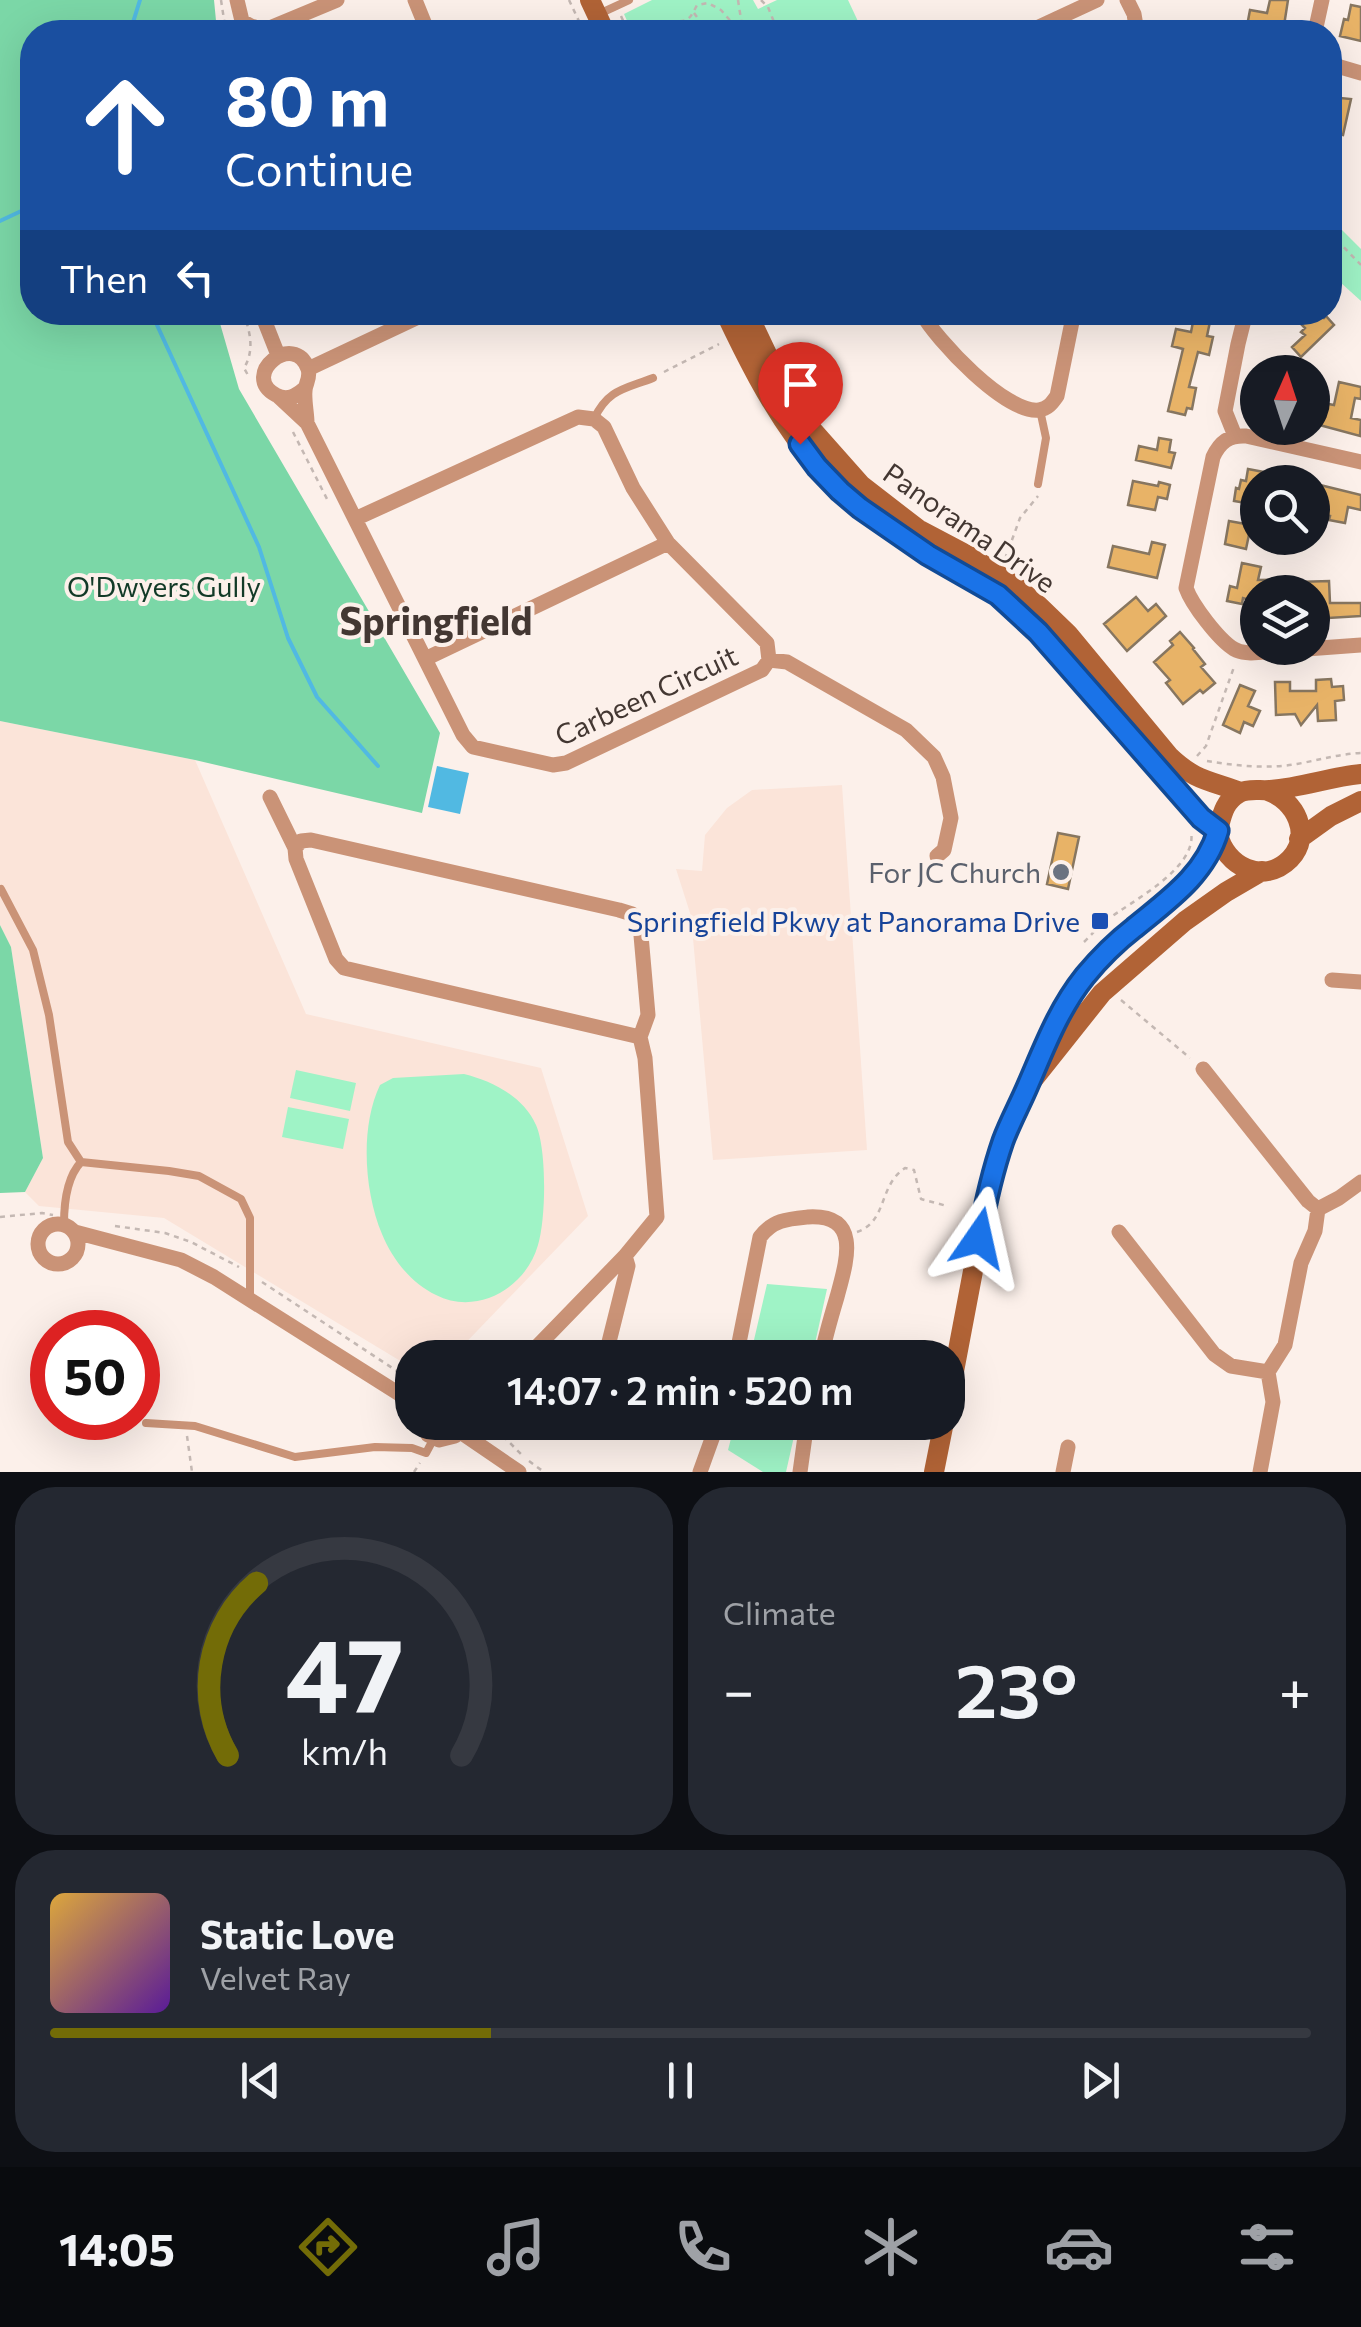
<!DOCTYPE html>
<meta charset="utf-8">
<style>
:root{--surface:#171b24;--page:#242831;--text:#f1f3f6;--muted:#9ea1a6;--line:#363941;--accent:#736c07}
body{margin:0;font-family:Commissioner,sans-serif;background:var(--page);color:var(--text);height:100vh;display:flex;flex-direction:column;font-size:38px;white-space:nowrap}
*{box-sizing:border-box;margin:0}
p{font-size:32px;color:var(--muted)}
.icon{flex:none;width:55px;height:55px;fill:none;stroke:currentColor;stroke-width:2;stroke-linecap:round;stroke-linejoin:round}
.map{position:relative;height:1472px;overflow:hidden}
.side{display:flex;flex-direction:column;gap:15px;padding:15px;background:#0d0f14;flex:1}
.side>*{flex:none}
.top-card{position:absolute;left:20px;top:20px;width:1322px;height:305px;border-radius:40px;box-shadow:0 10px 40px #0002;background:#1a4fa0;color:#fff;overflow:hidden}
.needle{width:65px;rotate:3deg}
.tools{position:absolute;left:1240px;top:355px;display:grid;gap:20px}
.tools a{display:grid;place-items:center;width:90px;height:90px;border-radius:50%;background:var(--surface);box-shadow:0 10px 40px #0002;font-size:50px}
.speed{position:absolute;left:30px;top:1310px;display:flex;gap:20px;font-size:50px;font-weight:700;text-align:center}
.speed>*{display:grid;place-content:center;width:130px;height:130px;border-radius:50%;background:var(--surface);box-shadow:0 10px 40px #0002;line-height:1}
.speed .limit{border:15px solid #d22;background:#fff;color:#111}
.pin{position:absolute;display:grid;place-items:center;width:85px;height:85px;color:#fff;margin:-102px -42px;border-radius:50% 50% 50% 0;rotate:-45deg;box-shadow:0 0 10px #0007}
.pin .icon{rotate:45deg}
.me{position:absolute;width:110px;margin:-55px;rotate:11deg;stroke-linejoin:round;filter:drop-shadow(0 0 8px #0008)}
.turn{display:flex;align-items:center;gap:35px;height:210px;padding:0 40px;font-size:45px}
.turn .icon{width:130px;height:130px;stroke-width:2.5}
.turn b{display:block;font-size:70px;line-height:85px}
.then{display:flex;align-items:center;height:95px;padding:0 40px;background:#0003;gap:20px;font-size:38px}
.big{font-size:75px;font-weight:600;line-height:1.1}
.side .widget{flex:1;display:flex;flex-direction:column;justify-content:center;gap:15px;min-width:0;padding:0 35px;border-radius:40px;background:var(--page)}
.side .dial{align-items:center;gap:0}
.dial svg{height:260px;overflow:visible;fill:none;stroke:var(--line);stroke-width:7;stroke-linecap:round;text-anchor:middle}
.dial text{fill:var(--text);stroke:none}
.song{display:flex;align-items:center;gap:30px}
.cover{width:120px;height:120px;border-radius:15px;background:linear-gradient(135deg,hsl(40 70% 55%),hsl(270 70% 35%))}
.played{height:10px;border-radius:5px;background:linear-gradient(90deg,var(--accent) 35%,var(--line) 35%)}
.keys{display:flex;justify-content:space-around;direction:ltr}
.heat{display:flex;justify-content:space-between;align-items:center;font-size:55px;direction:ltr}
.side .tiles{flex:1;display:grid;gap:15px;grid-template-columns:1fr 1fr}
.widget:last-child{grid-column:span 2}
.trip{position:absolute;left:395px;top:1340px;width:570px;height:100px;border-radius:40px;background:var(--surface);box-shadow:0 10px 40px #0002;font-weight:600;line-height:100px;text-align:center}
.menu{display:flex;height:160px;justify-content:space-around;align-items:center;background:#090b0e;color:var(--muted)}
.menu .icon{width:70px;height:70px}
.menu .selected{color:var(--accent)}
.menu b{font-size:45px;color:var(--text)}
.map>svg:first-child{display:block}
.built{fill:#fbe4d9}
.green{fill:#9ff3c6}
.forest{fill:#7bd7a7}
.water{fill:#51b9e2}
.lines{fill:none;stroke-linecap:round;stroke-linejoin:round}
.stream{stroke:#51b9e2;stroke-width:4}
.building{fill:#e8b367;stroke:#877660;stroke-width:2.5}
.path{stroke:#c4b8b3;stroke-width:2.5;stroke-dasharray:5 5;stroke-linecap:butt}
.lane{stroke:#ca9377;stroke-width:8}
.street{stroke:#ca9377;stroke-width:15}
.secondary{stroke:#b16336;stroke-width:20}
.route-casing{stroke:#114b97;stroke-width:25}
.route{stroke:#1a73e8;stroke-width:18}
.worship-dot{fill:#6b7280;stroke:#fcf0ea;stroke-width:4}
.transit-dot{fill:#1a4fb4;stroke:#fcf0ea;stroke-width:4}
.labels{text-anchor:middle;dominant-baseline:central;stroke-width:8;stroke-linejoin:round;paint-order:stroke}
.street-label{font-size:28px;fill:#433732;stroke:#fcf0ea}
.park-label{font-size:28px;fill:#123a27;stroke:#fcf0ea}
.worship-label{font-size:28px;fill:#5b616d;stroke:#fcf0ea;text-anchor:end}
.transit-label{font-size:28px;fill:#164399;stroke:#fcf0ea;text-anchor:end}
.district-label{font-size:38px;font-weight:bold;fill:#433732;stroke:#fcf0ea}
</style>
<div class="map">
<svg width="1361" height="1472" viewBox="0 0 1361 1472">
<rect width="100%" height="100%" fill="#fcf0ea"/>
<path class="built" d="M0,721L195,760L306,1014L541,1068L588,1216L452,1357L412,1358V1368L164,1218L39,1206L25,1192L43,1158L11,947L0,925Z
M842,785L867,1150L713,1160L691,916L676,869L702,871L705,835L727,808L752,790Z"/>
<path class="green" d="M652,0H753L758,9L777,0H848L863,32H632L624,14Z
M1330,218L1361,249V301L1330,273Z
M296,1070L356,1083L350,1111L290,1098Z
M464,1074C492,1081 523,1096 536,1125C547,1150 546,1219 538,1245C526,1288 477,1316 436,1295C411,1283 392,1259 382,1234C364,1191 360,1127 380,1085L393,1078Z
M288,1107L349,1119L343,1149L282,1137Z
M767,1284L827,1289L812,1357H750Z
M735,1423H797L786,1472H763L728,1450Z"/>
<path class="forest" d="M0,0H214L217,31L215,32H32V312L217,313L239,389L440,733L422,813L195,760L0,721Z
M0,925L11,947L43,1158L25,1192L0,1193Z"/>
<path class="water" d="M437,766L469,773L460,814L428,807Z"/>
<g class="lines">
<path class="stream" d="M130,32L140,0
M0,221L32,206
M151,312L259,547L288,638L317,697L378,766"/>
</g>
<path class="building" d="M1270,0H1288L1283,32L1247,26L1250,10L1267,13Z
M1351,5L1361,7V41L1340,36L1344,19L1348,20Z
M1330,97L1351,99L1343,135L1330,132Z
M1195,312H1212L1207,336L1213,337L1209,355L1198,352L1189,387L1196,388L1192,409L1187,408L1185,415L1168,411L1183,349L1172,346L1176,329L1191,332Z
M1314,312H1319L1324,318L1326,316L1334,325L1301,357L1292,347L1305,335L1301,332L1305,328L1301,324Z
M1339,382L1361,387V399L1355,398L1351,418L1361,420L1360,436L1312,423V401L1334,405Z
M1159,438L1171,440L1169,452L1175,453L1171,468L1136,460L1139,446L1157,450Z
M1248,469L1264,472L1262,482H1258V505L1234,501L1236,488L1239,489L1241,480L1246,481Z
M1133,481L1158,486L1159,482L1170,485L1167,499L1158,497L1155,510L1128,505Z
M1312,483L1361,495V510L1348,507L1345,523L1329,520L1330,516L1312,512Z
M1229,521L1251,525L1246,549L1225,544Z
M1152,542L1165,545L1157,578L1108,567L1113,546L1149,554Z
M1242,563L1261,567L1258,580L1296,579V582L1329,581L1330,603H1361V616L1312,619V592H1269L1257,587L1254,601L1243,598L1242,604L1227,601L1230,586L1237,588Z
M1136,597L1148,611L1156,604L1166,616L1127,651L1104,624Z
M1180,632L1194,648L1193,649L1205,664L1201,667L1215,683L1203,693L1200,690L1183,704L1166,683L1170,680L1154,662L1173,645L1170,641Z
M1331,679L1332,687L1343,686L1344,700L1335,701L1336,720L1318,721L1317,705L1301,725L1295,714L1276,715L1275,682H1290V691H1316V680Z
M1240,685L1255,691L1248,706L1260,711L1253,726L1244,722L1240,733L1223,725Z
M1058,833L1079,837L1068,889L1047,884Z"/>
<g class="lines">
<path class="path" d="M221,0L225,26L229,32
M569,0L584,32
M738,0L743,32
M761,0L768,7L778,32
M694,13L702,24L725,32
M621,16L628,32
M667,32L670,22C688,20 688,23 697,5L708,3L721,10L740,32
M1330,233L1361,265
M243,312C250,331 255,350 244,368L249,377
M664,372L719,344
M293,432L328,501
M1005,559L1020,518L1038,496
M1197,756L1206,746L1234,667
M1207,761C1236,766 1268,769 1297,764C1319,760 1339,754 1361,753
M1084,942C1092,934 1099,926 1107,920C1130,902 1198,868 1191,832
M1121,1000L1190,1058
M0,1217L42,1213L53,1215
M115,1226L165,1233L191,1242L239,1267
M857,1232C888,1221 878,1186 905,1168L914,1170L921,1199L947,1206
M262,1282L412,1381
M489,1422L523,1456
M187,1436L192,1472
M529,1461L544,1472
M414,1472L420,1463"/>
<path class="lane" d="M601,13L629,0
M594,419C608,389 625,389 653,378
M1038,484L1046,438L1040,410
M1,889L33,950L49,1015L68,1142L81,1162C67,1177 64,1204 64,1224
M81,1162L169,1171L199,1176L241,1199L250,1218V1300
M146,1423L195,1426L295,1457L375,1447L412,1448L426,1453L434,1438"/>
<path class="street" d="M237,0L242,21L251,26L265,30L337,0
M415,0L428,32
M1127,0L1134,14L1137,32
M1028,32L1097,0
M1315,32L1322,0
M1330,64L1361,73
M261,312L278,355
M921,312C936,340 1006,414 1039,410C1048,409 1052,403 1057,396L1074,312
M308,369L429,312
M304,389C296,396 287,401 276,395C239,375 295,330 308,369C311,378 305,384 305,391C304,401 307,413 307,423
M278,396L307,423L463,735L473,747L553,765L566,763L762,670L769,660L767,643L668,543L633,488L604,427L594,419L578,417L355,519
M1235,436L1225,411L1238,344L1246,312
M1361,462L1246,436C1229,435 1220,442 1213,457L1186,588C1192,605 1219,640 1234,649C1241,653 1243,652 1251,653L1361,645
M425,659L668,543
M769,660L787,662L906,730L934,757L943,777L951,818L944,850L937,856
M270,797L295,848
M1332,980L1361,982
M1203,1069L1308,1201L1318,1209
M38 1244a20 20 0 1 1 40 0a20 20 0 1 1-40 0Z
M75,1232L181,1260L214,1277L412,1402
M1119,1232L1214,1354L1231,1366L1268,1372
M526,1358L625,1256L657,1217L645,1058L640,1037L648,1015L640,924L632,914L619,910L311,840L301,841L295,848L296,859L336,959L344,968L640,1037
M605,1358L628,1266L625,1256
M736,1358L760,1237C773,1220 787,1219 808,1217C863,1214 846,1263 837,1297C831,1317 825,1337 821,1358
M423,1422L428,1435L439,1440L455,1436L462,1425
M459,1431L519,1472
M700,1472L718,1422
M800,1472L807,1422
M1063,1472L1068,1447
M1260,1472L1273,1402L1268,1372L1285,1345L1301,1263L1315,1231L1318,1209L1339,1198L1361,1182"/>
<path class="secondary" d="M590,0L605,32
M725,312C769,405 810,478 899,537C932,558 972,573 1002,599C1037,629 1066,664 1096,698C1132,737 1167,777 1201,817L1218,831
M747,312L777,375L806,423L861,485L918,529L973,558L1014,585L1039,606L1068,634L1169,756C1195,781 1209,780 1241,792
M1218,834C1225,866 1263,886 1290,859C1313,835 1295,800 1268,791
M1299,839L1331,816L1361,801
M1036,1066C1057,1012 1087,965 1132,928C1154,911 1179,896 1197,873C1204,863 1210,851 1215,839C1222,822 1220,804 1239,793C1249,788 1260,791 1270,790C1301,788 1330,777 1361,774
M948,1403L991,1176L1003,1141L1028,1086L1102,993L1185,921L1226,892L1262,871
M934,1472L944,1422"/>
</g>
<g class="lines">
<defs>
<path id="route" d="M800,444L817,467L840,491L860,508L928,555L998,595L1038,632L1201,818L1218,831C1205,875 1168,900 1134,928C1116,942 1099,959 1085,976C1058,1010 1045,1046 1028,1085C1020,1104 1010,1122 1003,1141C992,1173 985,1205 979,1238"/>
</defs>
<use href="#route" class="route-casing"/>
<use href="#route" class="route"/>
</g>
<circle class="worship-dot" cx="1061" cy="872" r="10"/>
<rect class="transit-dot" x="1090" y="911" width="20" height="20" rx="5"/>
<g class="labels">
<g class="street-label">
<text transform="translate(970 527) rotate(35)">Panorama Drive</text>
<text transform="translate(646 695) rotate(-25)">Carbeen Circuit</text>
</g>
<g class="park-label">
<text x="164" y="586">O'Dwyers Gully</text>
</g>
<g class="worship-label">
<text x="1041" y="872">For JC Church</text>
</g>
<g class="transit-label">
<text x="1080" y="921">Springfield Pkwy at Panorama Drive</text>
</g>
<g class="district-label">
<text x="436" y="619">Springfield</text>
</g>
</g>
</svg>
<div class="tools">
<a><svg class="needle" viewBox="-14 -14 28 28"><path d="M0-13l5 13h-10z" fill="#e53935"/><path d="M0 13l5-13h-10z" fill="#9ea1a6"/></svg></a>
<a><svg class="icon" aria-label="search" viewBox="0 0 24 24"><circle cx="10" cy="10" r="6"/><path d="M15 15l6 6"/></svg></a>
<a><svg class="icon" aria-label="layers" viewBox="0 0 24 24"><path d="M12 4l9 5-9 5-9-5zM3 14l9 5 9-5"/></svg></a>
</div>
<div class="speed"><div class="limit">50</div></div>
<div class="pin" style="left:800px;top:444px;background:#d93025"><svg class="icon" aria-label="arrive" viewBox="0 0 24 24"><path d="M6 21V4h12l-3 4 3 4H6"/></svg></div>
<svg class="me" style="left:979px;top:1238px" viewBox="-20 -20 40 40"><path d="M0-17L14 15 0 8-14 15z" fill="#1a73e8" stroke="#fff" stroke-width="4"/></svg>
<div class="trip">14:07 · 2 min · 520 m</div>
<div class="top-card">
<div class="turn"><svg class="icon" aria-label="ahead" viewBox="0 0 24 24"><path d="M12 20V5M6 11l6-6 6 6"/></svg><div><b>80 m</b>Continue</div></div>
<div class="then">Then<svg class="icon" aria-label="left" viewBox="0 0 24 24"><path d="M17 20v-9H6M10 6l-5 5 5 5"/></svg></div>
</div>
</div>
<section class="side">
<div class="tiles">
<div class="widget dial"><svg viewBox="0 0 100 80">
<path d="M14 69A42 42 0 1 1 86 69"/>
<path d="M14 69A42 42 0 0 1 23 16" stroke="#736c07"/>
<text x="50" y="56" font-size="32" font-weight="700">47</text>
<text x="50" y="72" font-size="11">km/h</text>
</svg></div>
<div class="widget"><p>Climate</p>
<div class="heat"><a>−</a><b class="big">23°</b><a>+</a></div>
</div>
<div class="widget">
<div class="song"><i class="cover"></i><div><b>Static Love</b><p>Velvet Ray</p></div></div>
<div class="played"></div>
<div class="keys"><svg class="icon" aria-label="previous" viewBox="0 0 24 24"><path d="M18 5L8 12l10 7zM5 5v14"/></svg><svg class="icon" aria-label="pause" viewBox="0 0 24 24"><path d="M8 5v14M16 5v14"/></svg><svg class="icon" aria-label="next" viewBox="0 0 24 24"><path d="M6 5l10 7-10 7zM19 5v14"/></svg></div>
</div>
</div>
</section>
<nav class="menu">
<b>14:05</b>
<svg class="icon selected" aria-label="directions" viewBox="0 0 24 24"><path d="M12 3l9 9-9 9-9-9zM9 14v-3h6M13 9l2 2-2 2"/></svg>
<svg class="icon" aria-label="music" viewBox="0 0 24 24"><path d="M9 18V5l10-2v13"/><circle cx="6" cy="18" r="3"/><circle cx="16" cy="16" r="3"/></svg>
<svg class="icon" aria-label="phone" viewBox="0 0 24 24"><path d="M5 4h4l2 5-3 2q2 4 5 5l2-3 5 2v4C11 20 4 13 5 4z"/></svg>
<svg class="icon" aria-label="climate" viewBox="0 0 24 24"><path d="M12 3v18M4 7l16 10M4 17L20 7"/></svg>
<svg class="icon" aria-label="car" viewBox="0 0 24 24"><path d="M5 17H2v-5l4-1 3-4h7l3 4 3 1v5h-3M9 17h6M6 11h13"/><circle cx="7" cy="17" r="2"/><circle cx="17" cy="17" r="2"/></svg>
<svg class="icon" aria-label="filters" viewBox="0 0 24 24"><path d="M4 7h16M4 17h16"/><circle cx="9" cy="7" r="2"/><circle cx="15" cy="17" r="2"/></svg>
</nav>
